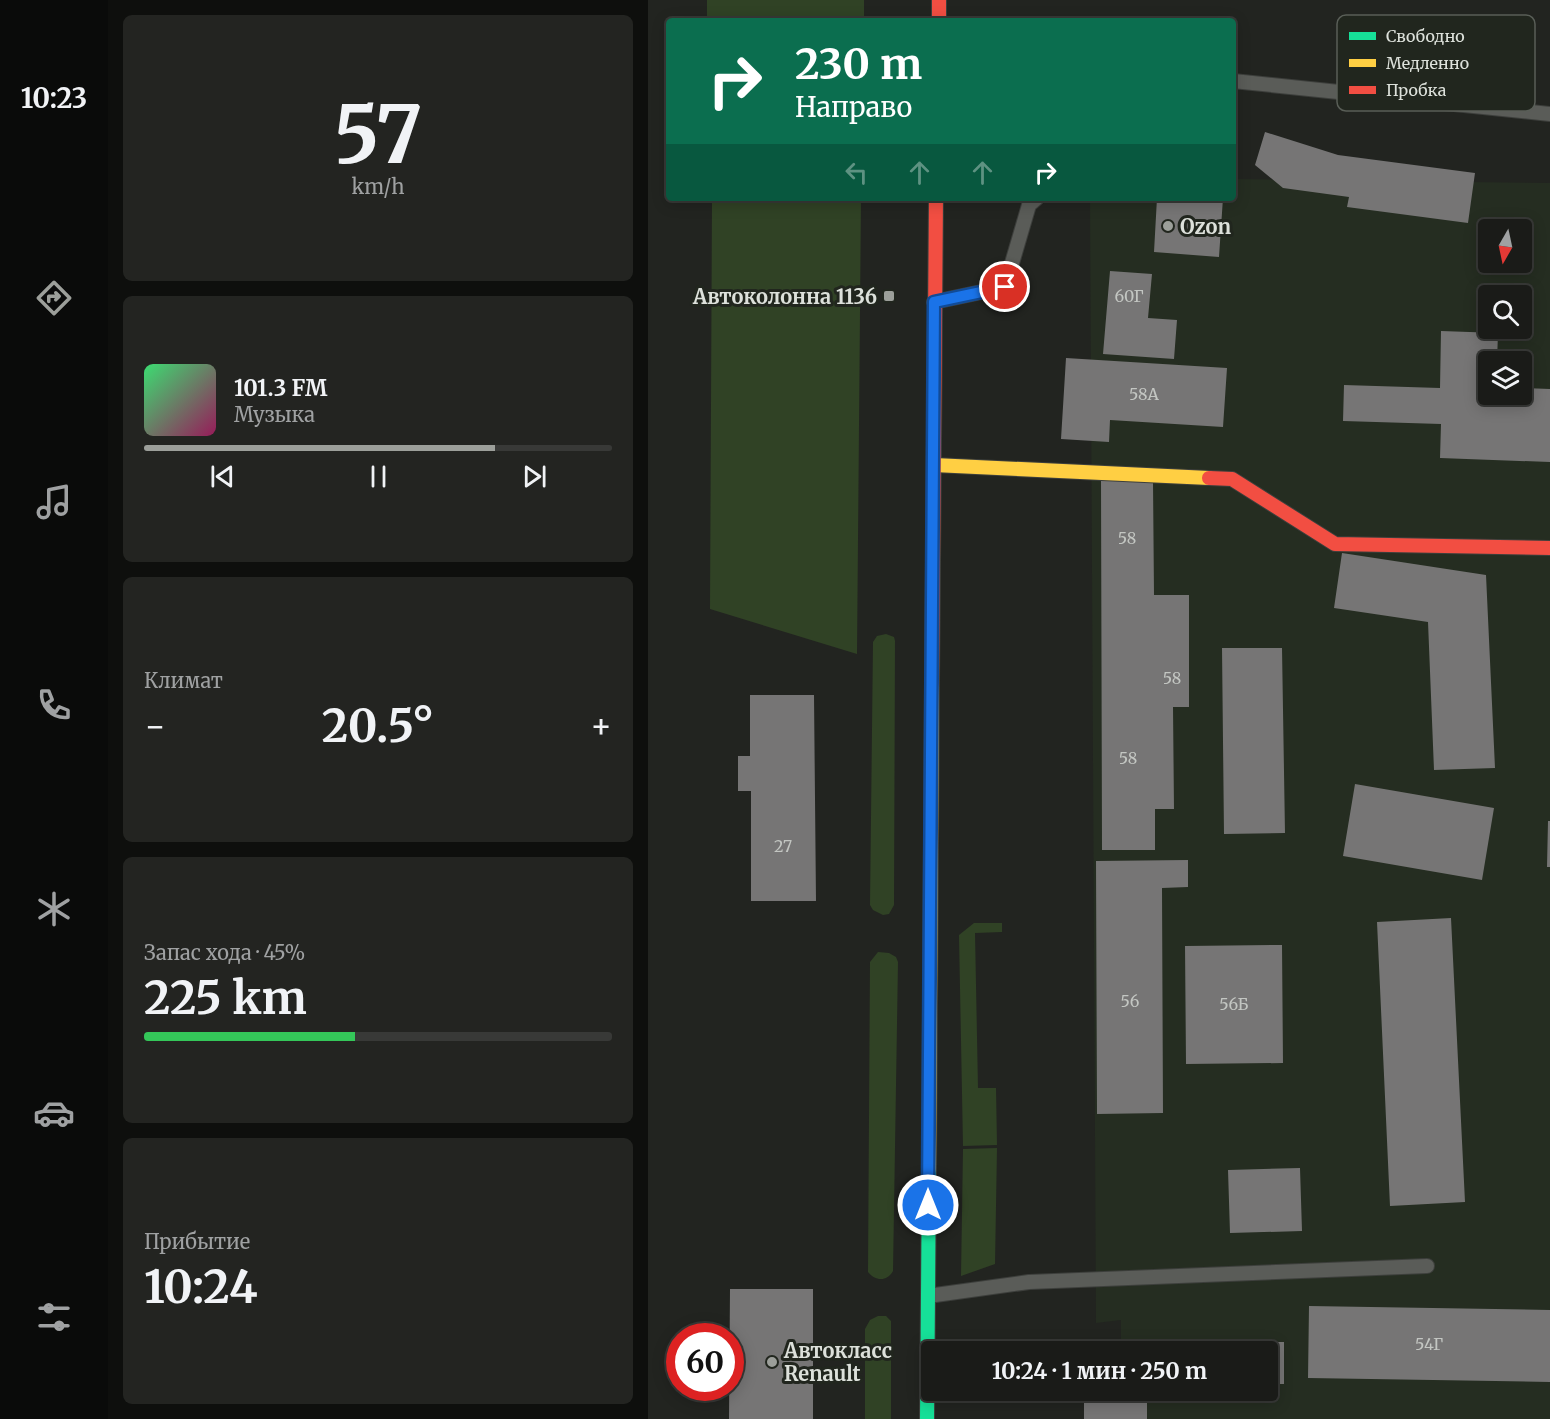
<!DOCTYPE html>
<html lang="ru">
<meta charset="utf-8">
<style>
:root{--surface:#1a1b18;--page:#232421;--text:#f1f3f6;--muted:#9fa1a2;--line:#383937;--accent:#9c9f9a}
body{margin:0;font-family:Merriweather,serif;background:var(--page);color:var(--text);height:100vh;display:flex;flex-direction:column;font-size:22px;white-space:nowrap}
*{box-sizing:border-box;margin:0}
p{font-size:20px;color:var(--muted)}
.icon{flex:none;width:33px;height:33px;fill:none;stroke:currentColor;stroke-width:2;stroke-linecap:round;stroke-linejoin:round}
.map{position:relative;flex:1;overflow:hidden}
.details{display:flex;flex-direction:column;gap:15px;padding:15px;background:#0e0f0d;width:540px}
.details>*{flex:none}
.guide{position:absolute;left:18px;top:18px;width:570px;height:183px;border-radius:6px;box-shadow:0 3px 15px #0003,0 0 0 2px var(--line);background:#0b6e4f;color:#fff;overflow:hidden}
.needle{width:39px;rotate:189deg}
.tools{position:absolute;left:830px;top:219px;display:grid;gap:12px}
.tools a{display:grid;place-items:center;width:54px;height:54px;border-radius:6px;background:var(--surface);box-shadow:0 3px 15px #0003,0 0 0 2px var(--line);font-size:30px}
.speed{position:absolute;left:18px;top:1323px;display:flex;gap:12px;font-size:30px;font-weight:700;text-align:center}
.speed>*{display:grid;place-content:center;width:78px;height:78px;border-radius:50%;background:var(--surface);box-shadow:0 3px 15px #0003,0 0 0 2px var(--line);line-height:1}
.speed .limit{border:9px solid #d22;background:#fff;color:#111}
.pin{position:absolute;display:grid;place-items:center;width:51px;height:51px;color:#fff;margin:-26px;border:3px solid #fff;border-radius:50%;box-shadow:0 2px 6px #0007}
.me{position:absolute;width:66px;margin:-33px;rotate:0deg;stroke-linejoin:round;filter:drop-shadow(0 0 4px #0008)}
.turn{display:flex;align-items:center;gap:21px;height:126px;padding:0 30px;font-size:27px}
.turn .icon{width:78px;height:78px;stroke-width:2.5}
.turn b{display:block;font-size:42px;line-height:51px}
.lanes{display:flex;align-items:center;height:57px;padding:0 30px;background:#0003;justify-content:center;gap:30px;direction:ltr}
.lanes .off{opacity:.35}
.big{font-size:45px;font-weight:700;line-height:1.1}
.details .widget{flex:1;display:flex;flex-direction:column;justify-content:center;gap:9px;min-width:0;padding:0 21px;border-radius:9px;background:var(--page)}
.details .dial{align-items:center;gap:0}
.dial b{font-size:78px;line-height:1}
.song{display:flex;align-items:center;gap:18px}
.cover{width:72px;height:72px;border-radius:9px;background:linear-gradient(135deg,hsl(140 70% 55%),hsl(330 70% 35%))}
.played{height:6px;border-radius:3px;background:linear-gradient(90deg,var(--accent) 75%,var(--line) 75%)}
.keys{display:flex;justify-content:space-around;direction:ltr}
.heat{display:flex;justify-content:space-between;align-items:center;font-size:33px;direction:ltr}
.charge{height:9px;border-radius:4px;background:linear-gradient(90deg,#34c759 45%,var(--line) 0)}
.trip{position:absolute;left:273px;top:1341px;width:357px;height:60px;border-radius:6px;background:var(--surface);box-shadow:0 3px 15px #0003,0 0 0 2px var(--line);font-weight:700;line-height:60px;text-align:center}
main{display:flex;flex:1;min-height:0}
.dock{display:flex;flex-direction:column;width:108px;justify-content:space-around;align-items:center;background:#0a0b0a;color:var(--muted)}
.dock .icon{width:42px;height:42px}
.dock .selected{color:var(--accent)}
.dock b{font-size:27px;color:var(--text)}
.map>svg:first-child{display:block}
.built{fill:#252d21;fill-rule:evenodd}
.green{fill:#304225}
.building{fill:#767575}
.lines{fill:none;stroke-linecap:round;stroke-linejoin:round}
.lane-casing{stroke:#3d3f3c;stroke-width:16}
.fast-casing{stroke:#3d3f3c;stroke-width:16}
.slow-casing{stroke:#3d3f3c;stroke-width:16}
.jam-casing{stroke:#3d3f3c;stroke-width:16}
.lane{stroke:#5a5c58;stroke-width:14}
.fast{stroke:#16e098;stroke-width:14}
.slow{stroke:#ffcf43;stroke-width:14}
.jam{stroke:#f24e42;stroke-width:14}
.route-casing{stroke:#114b97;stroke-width:15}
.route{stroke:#1a73e8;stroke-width:10}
.poi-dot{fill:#9c9f9a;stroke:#21261e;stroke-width:2}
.labels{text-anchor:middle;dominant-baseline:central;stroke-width:6;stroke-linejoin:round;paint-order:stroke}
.number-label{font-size:16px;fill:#c3c6c2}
.poi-label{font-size:20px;font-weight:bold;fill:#dde1db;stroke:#21261e;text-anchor:start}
.key{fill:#21261e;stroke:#595e57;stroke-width:1.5}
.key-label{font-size:16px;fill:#dde1db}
</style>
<main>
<nav class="dock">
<b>10:23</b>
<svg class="icon selected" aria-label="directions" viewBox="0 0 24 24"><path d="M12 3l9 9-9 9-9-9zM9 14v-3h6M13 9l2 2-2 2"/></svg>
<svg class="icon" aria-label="music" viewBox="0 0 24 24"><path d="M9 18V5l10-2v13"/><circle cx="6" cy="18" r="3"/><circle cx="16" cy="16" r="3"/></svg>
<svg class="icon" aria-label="phone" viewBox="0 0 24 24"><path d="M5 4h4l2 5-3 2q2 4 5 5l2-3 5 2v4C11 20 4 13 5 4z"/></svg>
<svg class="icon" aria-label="climate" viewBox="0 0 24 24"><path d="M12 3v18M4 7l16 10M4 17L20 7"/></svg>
<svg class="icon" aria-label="car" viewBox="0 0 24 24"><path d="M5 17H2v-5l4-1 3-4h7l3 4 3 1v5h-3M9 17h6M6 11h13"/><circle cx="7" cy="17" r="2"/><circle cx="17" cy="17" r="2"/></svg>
<svg class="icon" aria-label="filters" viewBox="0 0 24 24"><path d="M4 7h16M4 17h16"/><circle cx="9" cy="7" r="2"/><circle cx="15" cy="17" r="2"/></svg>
</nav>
<section class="details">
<div class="widget dial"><b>57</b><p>km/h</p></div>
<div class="widget">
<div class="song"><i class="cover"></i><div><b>101.3 FM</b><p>Музыка</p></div></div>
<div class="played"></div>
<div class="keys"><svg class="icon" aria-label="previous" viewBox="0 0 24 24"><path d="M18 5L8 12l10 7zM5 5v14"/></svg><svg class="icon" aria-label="pause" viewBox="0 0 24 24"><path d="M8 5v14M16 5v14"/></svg><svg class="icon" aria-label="next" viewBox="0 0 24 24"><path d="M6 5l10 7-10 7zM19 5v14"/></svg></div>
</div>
<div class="widget"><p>Климат</p>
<div class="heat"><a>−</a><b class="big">20.5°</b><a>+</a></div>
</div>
<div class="widget"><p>Запас хода · 45%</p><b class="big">225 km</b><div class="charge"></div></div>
<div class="widget"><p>Прибытие</p><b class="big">10:24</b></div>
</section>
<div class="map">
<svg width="902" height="1419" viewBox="0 0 902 1419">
<rect width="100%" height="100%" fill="#222420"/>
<path class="built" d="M585,179L902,183V1419H471L472,1391L620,1390V1352L473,1351V1320L448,1323L442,198H585ZM840,230H873V262H840ZM840,296H873V328H840ZM840,362H873V394H840Z"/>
<path class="green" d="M59,0H216V21H59Z
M64,198H213L209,654L62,609Z
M238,634L246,637L247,641L246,905L241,914L235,915L225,910L222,905L225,642L229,636Z
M326,923H354V932L327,933L330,1088H348L349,1145L315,1146L311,935Z
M230,952L241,953L248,957L250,962L245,1271C239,1282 227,1281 220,1272L222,962Z
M349,1148L347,1264L313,1276L315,1149Z
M230,1316H238L243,1321V1419H217V1329L222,1320Z"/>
<path class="building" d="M617,132L690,155L827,173L820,223L699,207L701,197L635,188L607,165Z
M509,198H575L571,257L506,252Z
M462,271L504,274L500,318L529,320L526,359L455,354Z
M793,331L850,333L849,362H840V394H873V388L902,389V462L792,458L793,424L695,421L696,385L792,388Z
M418,358L579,368L575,427L462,420L461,442L413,439Z
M453,481H505L506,595H541V707H525L526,809H507V850H454Z
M694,553L838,575L847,768L786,770L780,622L686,608Z
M574,648H634L637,833L576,834Z
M102,695H166L168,901H103V791H90V756H102Z
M707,784L846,808L834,880L695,856Z
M900,821H902V867H899Z
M540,860V887L514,888L515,1113L449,1114L448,861Z
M803,918L817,1202L742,1206L729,922Z
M634,945L635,1063L538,1064L537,946Z
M652,1168L654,1231L582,1233L580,1170Z
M82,1289H165V1419H81Z
M661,1306L902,1310V1382L660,1378Z
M436,1342H636V1384H620V1352H436Z
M436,1390H499V1419H436Z"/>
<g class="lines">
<defs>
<path id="lane" d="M585,81L902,114
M286,302L357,287L381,205L389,198
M280,1296L381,1282L779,1266"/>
<path id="fast" d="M279,1419L281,1169"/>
<path id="slow" d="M286,465L561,478
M281,1169L284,683"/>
<path id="jam" d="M291,0V21
M561,478L584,479L687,544L902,548
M284,683L288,198"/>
</defs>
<use href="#lane" class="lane-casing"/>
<use href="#fast" class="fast-casing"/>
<use href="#slow" class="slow-casing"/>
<use href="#jam" class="jam-casing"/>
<use href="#lane" class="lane"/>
<use href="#fast" class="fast"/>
<use href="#slow" class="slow"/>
<use href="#jam" class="jam"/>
</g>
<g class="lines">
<defs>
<path id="route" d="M280,1205L286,302L357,287"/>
</defs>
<use href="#route" class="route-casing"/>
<use href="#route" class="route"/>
</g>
<g class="poi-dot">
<circle cx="520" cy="226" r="6"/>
<rect x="235" y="290" width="12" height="12" rx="3"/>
<circle cx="124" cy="1362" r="6"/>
</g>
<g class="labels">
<g class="number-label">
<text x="481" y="296">60Г</text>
<text x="496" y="394">58А</text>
<text x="479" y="538">58</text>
<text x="524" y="678">58</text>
<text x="480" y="758">58</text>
<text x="135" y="846">27</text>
<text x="482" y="1001">56</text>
<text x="586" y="1004">56Б</text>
<text x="781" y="1344">54Г</text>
</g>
<g class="poi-label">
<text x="532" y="226">Ozon</text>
<text x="229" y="296" text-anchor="end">Автоколонна 1136</text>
<text x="136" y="1350">Автокласс<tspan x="136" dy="23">Renault</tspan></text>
</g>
</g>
<rect x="689" y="15" width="198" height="96" rx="9" class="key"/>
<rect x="701" y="32" width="27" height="8" fill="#16e098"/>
<rect x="701" y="59" width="27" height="8" fill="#ffcf43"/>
<rect x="701" y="86" width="27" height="8" fill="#f24e42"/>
<g class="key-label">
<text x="738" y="42">Свободно</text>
<text x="738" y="69">Медленно</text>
<text x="738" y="96">Пробка</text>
</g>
</svg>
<div class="tools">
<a><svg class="needle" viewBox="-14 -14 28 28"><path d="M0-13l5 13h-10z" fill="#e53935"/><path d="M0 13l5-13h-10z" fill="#9fa1a2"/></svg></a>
<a><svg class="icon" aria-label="search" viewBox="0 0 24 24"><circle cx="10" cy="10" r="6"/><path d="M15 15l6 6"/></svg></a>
<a><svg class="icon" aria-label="layers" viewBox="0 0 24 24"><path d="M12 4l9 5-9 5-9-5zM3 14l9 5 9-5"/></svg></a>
</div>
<div class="speed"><div class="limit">60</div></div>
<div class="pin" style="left:357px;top:287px;background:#d93025"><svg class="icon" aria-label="arrive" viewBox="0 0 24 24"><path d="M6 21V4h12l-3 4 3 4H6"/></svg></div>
<svg class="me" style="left:280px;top:1205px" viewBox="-20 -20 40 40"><circle r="17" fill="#1a73e8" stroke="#fff" stroke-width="3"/><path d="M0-11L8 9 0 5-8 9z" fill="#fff"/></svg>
<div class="trip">10:24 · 1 мин · 250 m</div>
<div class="guide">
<div class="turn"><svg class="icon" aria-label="right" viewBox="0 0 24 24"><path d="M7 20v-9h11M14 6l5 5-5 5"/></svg><div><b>230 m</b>Направо</div></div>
<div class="lanes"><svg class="icon off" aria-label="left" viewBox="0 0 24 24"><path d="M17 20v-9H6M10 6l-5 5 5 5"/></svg><svg class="icon off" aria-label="ahead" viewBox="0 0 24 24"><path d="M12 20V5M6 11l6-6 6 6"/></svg><svg class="icon off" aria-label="ahead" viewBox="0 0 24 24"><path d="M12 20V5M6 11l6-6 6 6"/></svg><svg class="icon" aria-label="right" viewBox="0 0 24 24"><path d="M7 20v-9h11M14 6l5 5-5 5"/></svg></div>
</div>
</div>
</main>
